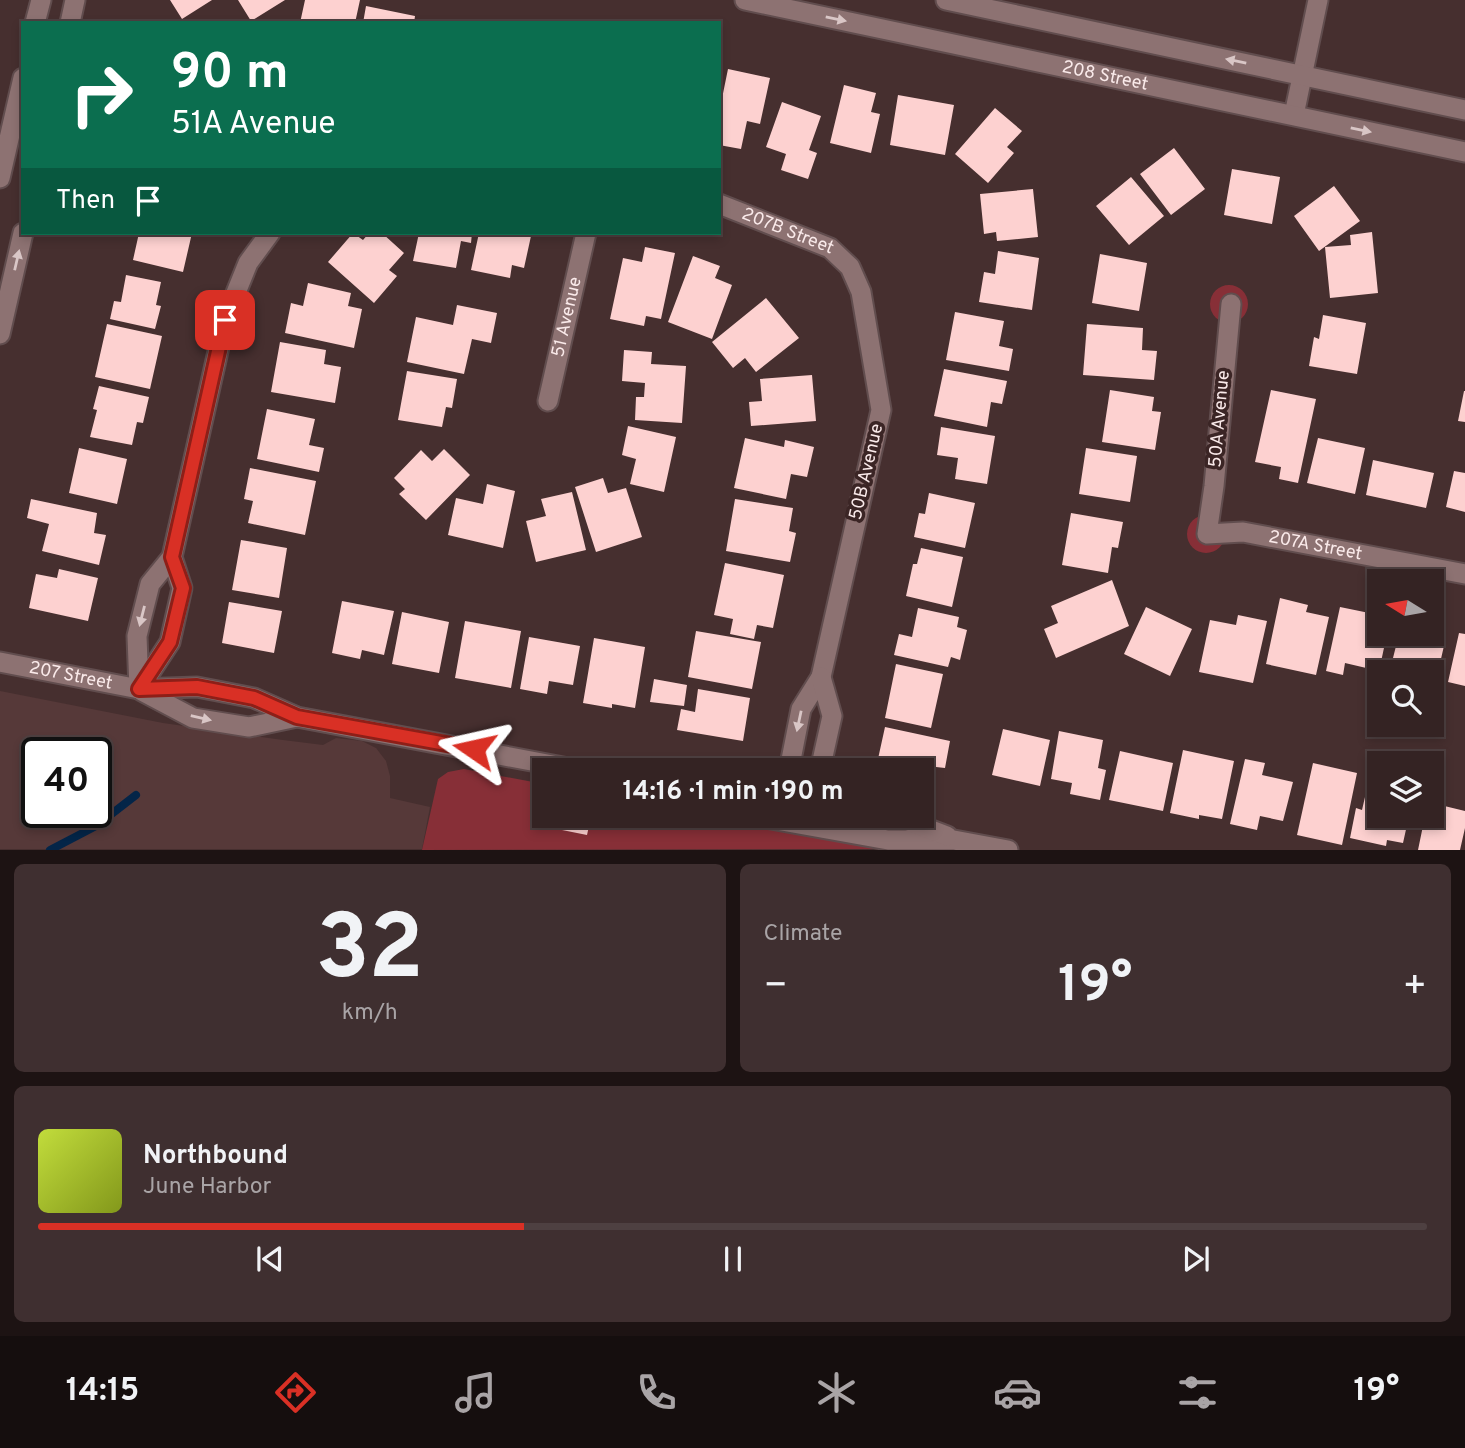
<!DOCTYPE html>
<meta charset="utf-8">
<style>
:root{--surface:#342323;--page:#3f2f30;--text:#f1f3f6;--muted:#a9a4a6;--line:#4e4041;--accent:#d93025}
body{margin:0;font-family:Overpass,sans-serif;background:var(--page);color:var(--text);height:100vh;display:flex;flex-direction:column;font-size:26px;white-space:nowrap}
*{box-sizing:border-box;margin:0}
p{font-size:23px;color:var(--muted)}
.icon{flex:none;width:38px;height:38px;fill:none;stroke:currentColor;stroke-width:2;stroke-linecap:round;stroke-linejoin:round}
.map{position:relative;height:850px;overflow:hidden}
.panel{display:flex;flex-direction:column;gap:14px;padding:14px;background:#1d1313;flex:1}
.panel>*{flex:none}
.banner{position:absolute;left:21px;top:21px;width:700px;height:214px;border-radius:0px;box-shadow:0 4px 10px #0003,0 0 0 2px var(--line);background:#0b6e4f;color:#fff;overflow:hidden}
.needle{width:46px;rotate:281deg}
.tools{position:absolute;left:1367px;top:569px;display:grid;gap:14px}
.tools a{display:grid;place-items:center;width:77px;height:77px;border-radius:0px;background:var(--surface);box-shadow:0 4px 10px #0003,0 0 0 2px var(--line);font-size:35px}
.speed{position:absolute;left:21px;top:737px;display:flex;gap:14px;font-size:35px;font-weight:700;text-align:center}
.speed>*{display:grid;place-content:center;width:91px;height:91px;border-radius:50%;background:var(--surface);box-shadow:0 4px 10px #0003,0 0 0 2px var(--line);line-height:1}
.speed .limit{border:4px solid #111;border-radius:10px;background:#fff;color:#111}
.pin{position:absolute;display:grid;place-items:center;width:60px;height:60px;color:#fff;margin:-30px;border-radius:14px;box-shadow:0 4px 10px #0006}
.me{position:absolute;width:77px;margin:-38px;rotate:281deg;stroke-linejoin:round;filter:drop-shadow(0 0 5px #0008)}
.turn{display:flex;align-items:center;gap:24px;height:147px;padding:0 35px;font-size:32px}
.turn .icon{width:91px;height:91px;stroke-width:2.5}
.turn b{display:block;font-size:49px;line-height:60px}
.then{display:flex;align-items:center;height:66px;padding:0 35px;background:#0003;gap:14px;font-size:26px}
.big{font-size:52px;font-weight:700;line-height:1.1}
.panel .widget{flex:1;display:flex;flex-direction:column;justify-content:center;gap:10px;min-width:0;padding:0 24px;border-radius:10px;background:var(--page)}
.panel .dial{align-items:center;gap:0}
.dial b{font-size:91px;line-height:1}
.song{display:flex;align-items:center;gap:21px}
.cover{width:84px;height:84px;border-radius:10px;background:linear-gradient(135deg,hsl(70 70% 55%),hsl(70 70% 35%))}
.played{height:7px;border-radius:4px;background:linear-gradient(90deg,var(--accent) 35%,var(--line) 35%)}
.keys{display:flex;justify-content:space-around;direction:ltr}
.heat{display:flex;justify-content:space-between;align-items:center;font-size:38px;direction:ltr}
.panel .tiles{flex:1;display:grid;gap:14px;grid-template-columns:1fr 1fr}
.widget:last-child{grid-column:span 2}
.trip{position:absolute;left:532px;top:758px;width:402px;height:70px;border-radius:0px;background:var(--surface);box-shadow:0 4px 10px #0003,0 0 0 2px var(--line);font-weight:700;line-height:70px;text-align:center}
.tab-bar{display:flex;height:112px;justify-content:space-around;align-items:center;background:#150e0e;color:var(--muted)}
.tab-bar .icon{width:49px;height:49px}
.tab-bar .selected{color:var(--accent)}
.tab-bar b{font-size:32px;color:var(--text)}
.map>svg:first-child{display:block}
.built{fill:#563939;fill-rule:evenodd}
.green{fill:#872f37}
.lines{fill:none;stroke-linecap:round;stroke-linejoin:round}
.stream{stroke:#042548;stroke-width:8}
.building{fill:#fdd1d0}
.minor-casing{stroke:#614d4e;stroke-width:23}
.tertiary-casing{stroke:#614d4e;stroke-width:23}
.secondary-casing{stroke:#614d4e;stroke-width:23}
.minor{stroke:#8d7272;stroke-width:19}
.tertiary{stroke:#8d7272;stroke-width:19}
.secondary{stroke:#8d7272;stroke-width:19}
.oneway{fill:#d9c6c6}
.route-casing{stroke:#8d1f18;stroke-width:18}
.route{stroke:#d93025;stroke-width:12}
.labels{text-anchor:middle;dominant-baseline:central;stroke-width:7;stroke-linejoin:round;paint-order:stroke}
.street-label{font-size:18px;fill:#faeaea;stroke:#3b2525}
</style>
<div class="map">
<svg width="1465" height="850" viewBox="0 0 1465 850">
<rect width="100%" height="100%" fill="#462f2f"/>
<path class="built" d="M0,691L163,723L283,740L323,745L336,738L362,741L376,748L386,761L390,776V798L430,807L422,849H0ZM37,752H96V812H37Z"/>
<path class="green" d="M1210 304a19 19 0 1 1 38 0a19 19 0 1 1-38 0Z
M1187 534a19 19 0 1 1 38 0a19 19 0 1 1-38 0Z
M464,769L544,784V816H706L882,849L422,850L438,779L448,772Z"/>
<g class="lines">
<path class="stream" d="M50,850L96,826L136,795"/>
</g>
<path class="building" d="M170,0H212L182,19Z
M238,0H285L251,21Z
M305,0H360L355,23H300Z
M366,6L415,16L414,23H363Z
M728,69L770,78L760,124L747,121L741,149L719,145V113Z
M844,85L876,93L871,112L880,114L871,153L830,143Z
M898,95L954,105L945,155L890,145Z
M782,102L821,116L809,150L817,153L808,179L781,170L786,154L766,147Z
M995,108L1022,131L1007,147L1014,153L988,183L955,154Z
M1174,148L1205,189L1171,215L1140,174Z
M1232,169L1280,177L1272,224L1224,215Z
M1131,177L1164,216L1129,245L1096,206Z
M1334,186L1360,221L1319,251L1294,216Z
M1033,189L1038,237L997,241L996,232L984,234L980,194Z
M1372,232L1378,293L1330,298L1325,247L1351,245L1350,235Z
M139,233H192L183,272L133,260Z
M353,233L363,240L369,233H382L404,253L389,270L397,276L374,303L328,262Z
M419,233H472L471,243L461,241L456,268L413,261Z
M479,233H513L531,236L524,268L512,265L510,278L471,270Z
M645,247L675,253L661,319L646,316L644,326L610,319L623,258L642,262Z
M998,251L1039,258L1032,310L979,302L984,272L995,274Z
M1100,254L1147,263L1139,311L1092,303Z
M693,256L720,266L715,278L732,285L712,339L668,322Z
M126,275L161,282L156,305L161,306L155,329L110,319L114,301L121,302Z
M308,283L351,293L348,306L362,309L354,348L285,333L291,303L303,306Z
M766,298L799,338L756,372L745,358L733,368L712,342Z
M457,305L497,313L491,343L472,339L464,374L407,362L416,317L453,325Z
M955,312L1004,321L999,346L1013,349L1009,371L946,360Z
M1323,315L1366,323L1357,374L1309,366L1314,337L1319,339Z
M107,324L162,336L150,389L95,377Z
M1087,324L1143,328L1142,350L1157,351L1154,380L1083,375Z
M280,342L326,350L324,364L341,367L335,403L271,392Z
M624,350L652,352L651,364L686,366L682,423L635,420L636,397H644L645,383L622,381Z
M944,369L1007,381L1002,404L991,402L987,427L934,416Z
M407,371L457,379L452,408L446,407L442,427L398,420Z
M812,375L816,421L751,426L749,402L762,401L760,379Z
M99,386L149,397L143,423L137,422L132,445L90,437L97,410L93,409Z
M1110,390L1154,397L1152,411L1161,412L1155,450L1102,442Z
M1271,390L1316,399L1298,483L1279,479L1281,467L1255,462Z
M1464,391H1465V422L1458,421Z
M267,409L315,419L309,445L324,448L319,472L257,459Z
M628,426L676,437L664,492L630,484L636,459L622,455Z
M941,427L995,436L987,484L955,479L958,458L937,455Z
M745,438L784,447L785,440L814,447L807,477L791,474L786,499L734,488Z
M1318,438L1365,448L1355,494L1307,483Z
M79,448L127,459L117,504L69,493Z
M1086,448L1137,456L1130,502L1079,494Z
M444,449L470,475L426,520L399,494L405,489L394,478L421,450L432,461Z
M1373,460L1434,473L1426,508L1366,495Z
M250,468L316,481L305,535L248,523L253,501L244,499Z
M1454,471L1465,473V512L1446,507Z
M603,478L608,493L626,488L642,537L596,552L575,487Z
M487,484L515,491L503,548L448,535L456,498L483,504Z
M572,492L586,550L536,562L526,521L546,516L541,499Z
M929,493L975,503L965,548L914,537L919,513L925,514Z
M31,499L97,513L94,533L106,535L99,565L42,551L49,524L27,518Z
M735,499L793,508L789,531L796,533L790,562L726,551Z
M1071,513L1123,522L1118,548L1112,547L1108,573L1062,565Z
M241,540L287,548L279,598L232,590Z
M921,548L963,557L952,607L906,596L913,564H917Z
M725,563L784,575L773,628L757,625L754,639L730,634L733,619L714,615Z
M59,569L98,578L88,621L29,608L36,574L57,578Z
M1112,580L1129,626L1056,658L1044,629L1058,623L1051,606Z
M1280,598L1308,605L1306,612L1329,617L1316,675L1266,664Z
M342,601L394,611L384,655L362,650L360,659L332,653Z
M229,602L282,611L274,653L222,643Z
M1146,607L1192,629L1170,676L1124,654Z
M1340,607L1379,615V634H1387L1379,671L1345,663L1343,675L1326,671Z
M918,608L959,617L957,627L967,630L960,660L951,657L948,667L894,655L899,634L912,637Z
M402,612L449,622L439,673L392,664Z
M1238,615L1267,621L1253,683L1199,672L1210,620L1236,625Z
M465,621L521,631L511,688L455,678Z
M696,631L761,642L752,689L688,677Z
M1459,633L1465,634V686L1448,682Z
M1399,634H1430L1446,637L1435,685L1432,684V672H1419L1420,668L1392,662Z
M529,637L580,646L573,685L549,681L547,694L520,689Z
M594,638L645,647L635,708L612,704V708L583,703Z
M896,664L943,674L931,728L885,718Z
M654,679L687,685L684,706L650,702Z
M698,689L750,698L743,741L677,730L681,709L695,712Z
M885,727L950,741L945,768L936,767L933,780L922,778V770L876,768Z
M1003,729L1050,740L1040,786L992,775Z
M1059,731L1103,740L1098,768L1106,770L1100,800L1070,794L1072,783L1051,779Z
M1183,750L1234,761L1222,819L1199,815V819L1170,813Z
M1120,751L1173,763L1163,811L1109,800Z
M1245,759L1265,763L1262,775L1293,782L1283,821L1260,816L1257,830L1230,824Z
M1313,763L1357,773L1342,845L1297,835Z
M1368,784L1379,787V816H1409L1403,843L1387,840L1386,846L1350,838L1356,808L1362,810Z
M1432,803L1465,811V828L1460,850H1418L1425,816H1432Z
M559,821L589,826L587,835L557,829Z"/>
<g class="lines">
<defs>
<g id="minor">
<path d="M1294,115L1318,0"/>
<path id="s1" d="M719,204L830,248L850,267L861,292L881,410L821,677L801,709L789,770"/>
<path id="s2" d="M1231,304L1214,486L1207,534L1243,532L1465,574"/>
<path id="s3" d="M548,401L586,233"/>
<path d="M139,689L137,636L150,584L172,557L225,320L248,263L270,233"/>
<path d="M139,689L170,642L182,588L172,557"/>
<path d="M820,770L832,716L821,677"/>
</g>
<g id="tertiary">
<path d="M35,23L41,0"/>
<path d="M70,23L75,0"/>
<path d="M0,178L23,78"/>
<path d="M0,334L23,233"/>
<path id="s4" d="M0,662L139,689L197,687L254,698L297,717L579,770"/>
<path d="M142,691L193,718L249,727L297,717"/>
<path d="M754,816L888,840H954L1008,850"/>
<path d="M895,816L947,836"/>
</g>
<g id="secondary">
<path id="s5" d="M745,0L1465,152"/>
<path d="M946,0L1465,110"/>
</g>
</defs>
<use href="#minor" class="minor-casing"/>
<use href="#tertiary" class="tertiary-casing"/>
<use href="#secondary" class="secondary-casing"/>
<use href="#minor" class="minor"/>
<use href="#tertiary" class="tertiary"/>
<use href="#secondary" class="secondary"/>
</g>
<defs><path id="oneway-solid" d="M-6-.8H1V-3.2L6.5 0L1 3.2V.8H-6Z" transform="scale(1.75)"/></defs>
<g class="oneway">
<use href="#oneway-solid" transform="translate(836 19) rotate(12)"/>
<use href="#oneway-solid" transform="translate(1236 61) rotate(-168)"/>
<use href="#oneway-solid" transform="translate(1361 130) rotate(12)"/>
<use href="#oneway-solid" transform="translate(17 260) rotate(-77)"/>
<use href="#oneway-solid" transform="translate(142 616) rotate(104)"/>
<use href="#oneway-solid" transform="translate(201 718) rotate(13)"/>
<use href="#oneway-solid" transform="translate(799 721) rotate(102)"/>
</g>
<g class="lines">
<defs>
<path id="route" d="M225,320L172,557L183,588L170,642L139,689L197,687L254,698L297,717L474,749"/>
</defs>
<use href="#route" class="route-casing"/>
<use href="#route" class="route"/>
</g>
<g class="labels">
<g class="street-label">
<text stroke="none"><textPath href="#s5" startOffset="368">208 Street</textPath></text>
<text stroke="none"><textPath href="#s1" startOffset="74">207B Street</textPath></text>
<text stroke="none"><textPath href="#s3" startOffset="86">51 Avenue</textPath></text>
<text transform="translate(1220 419) rotate(-85)">50A Avenue</text>
<text transform="translate(867 472) rotate(-77)">50B Avenue</text>
<text stroke="none"><textPath href="#s2" startOffset="341">207A Street</textPath></text>
<text stroke="none"><textPath href="#s4" startOffset="72">207 Street</textPath></text>
</g>
</g>
</svg>
<div class="tools">
<a><svg class="needle" viewBox="-14 -14 28 28"><path d="M0-13l5 13h-10z" fill="#e53935"/><path d="M0 13l5-13h-10z" fill="#a9a4a6"/></svg></a>
<a><svg class="icon" aria-label="search" viewBox="0 0 24 24"><circle cx="10" cy="10" r="6"/><path d="M15 15l6 6"/></svg></a>
<a><svg class="icon" aria-label="layers" viewBox="0 0 24 24"><path d="M12 4l9 5-9 5-9-5zM3 14l9 5 9-5"/></svg></a>
</div>
<div class="speed"><div class="limit">40</div></div>
<div class="pin" style="left:225px;top:320px;background:#d93025"><svg class="icon" aria-label="arrive" viewBox="0 0 24 24"><path d="M6 21V4h12l-3 4 3 4H6"/></svg></div>
<svg class="me" style="left:474px;top:749px" viewBox="-20 -20 40 40"><path d="M0-17L14 15 0 8-14 15z" fill="#d93025" stroke="#fff" stroke-width="4"/></svg>
<div class="trip">14:16 · 1 min · 190 m</div>
<div class="banner">
<div class="turn"><svg class="icon" aria-label="right" viewBox="0 0 24 24"><path d="M7 20v-9h11M14 6l5 5-5 5"/></svg><div><b>90 m</b>51A Avenue</div></div>
<div class="then">Then<svg class="icon" aria-label="arrive" viewBox="0 0 24 24"><path d="M6 21V4h12l-3 4 3 4H6"/></svg></div>
</div>
</div>
<section class="panel">
<div class="tiles">
<div class="widget dial"><b>32</b><p>km/h</p></div>
<div class="widget"><p>Climate</p>
<div class="heat"><a>−</a><b class="big">19°</b><a>+</a></div>
</div>
<div class="widget">
<div class="song"><i class="cover"></i><div><b>Northbound</b><p>June Harbor</p></div></div>
<div class="played"></div>
<div class="keys"><svg class="icon" aria-label="previous" viewBox="0 0 24 24"><path d="M18 5L8 12l10 7zM5 5v14"/></svg><svg class="icon" aria-label="pause" viewBox="0 0 24 24"><path d="M8 5v14M16 5v14"/></svg><svg class="icon" aria-label="next" viewBox="0 0 24 24"><path d="M6 5l10 7-10 7zM19 5v14"/></svg></div>
</div>
</div>
</section>
<nav class="tab-bar">
<b>14:15</b>
<svg class="icon selected" aria-label="directions" viewBox="0 0 24 24"><path d="M12 3l9 9-9 9-9-9zM9 14v-3h6M13 9l2 2-2 2"/></svg>
<svg class="icon" aria-label="music" viewBox="0 0 24 24"><path d="M9 18V5l10-2v13"/><circle cx="6" cy="18" r="3"/><circle cx="16" cy="16" r="3"/></svg>
<svg class="icon" aria-label="phone" viewBox="0 0 24 24"><path d="M5 4h4l2 5-3 2q2 4 5 5l2-3 5 2v4C11 20 4 13 5 4z"/></svg>
<svg class="icon" aria-label="climate" viewBox="0 0 24 24"><path d="M12 3v18M4 7l16 10M4 17L20 7"/></svg>
<svg class="icon" aria-label="car" viewBox="0 0 24 24"><path d="M5 17H2v-5l4-1 3-4h7l3 4 3 1v5h-3M9 17h6M6 11h13"/><circle cx="7" cy="17" r="2"/><circle cx="17" cy="17" r="2"/></svg>
<svg class="icon" aria-label="filters" viewBox="0 0 24 24"><path d="M4 7h16M4 17h16"/><circle cx="9" cy="7" r="2"/><circle cx="15" cy="17" r="2"/></svg>
<b>19°</b>
</nav>
